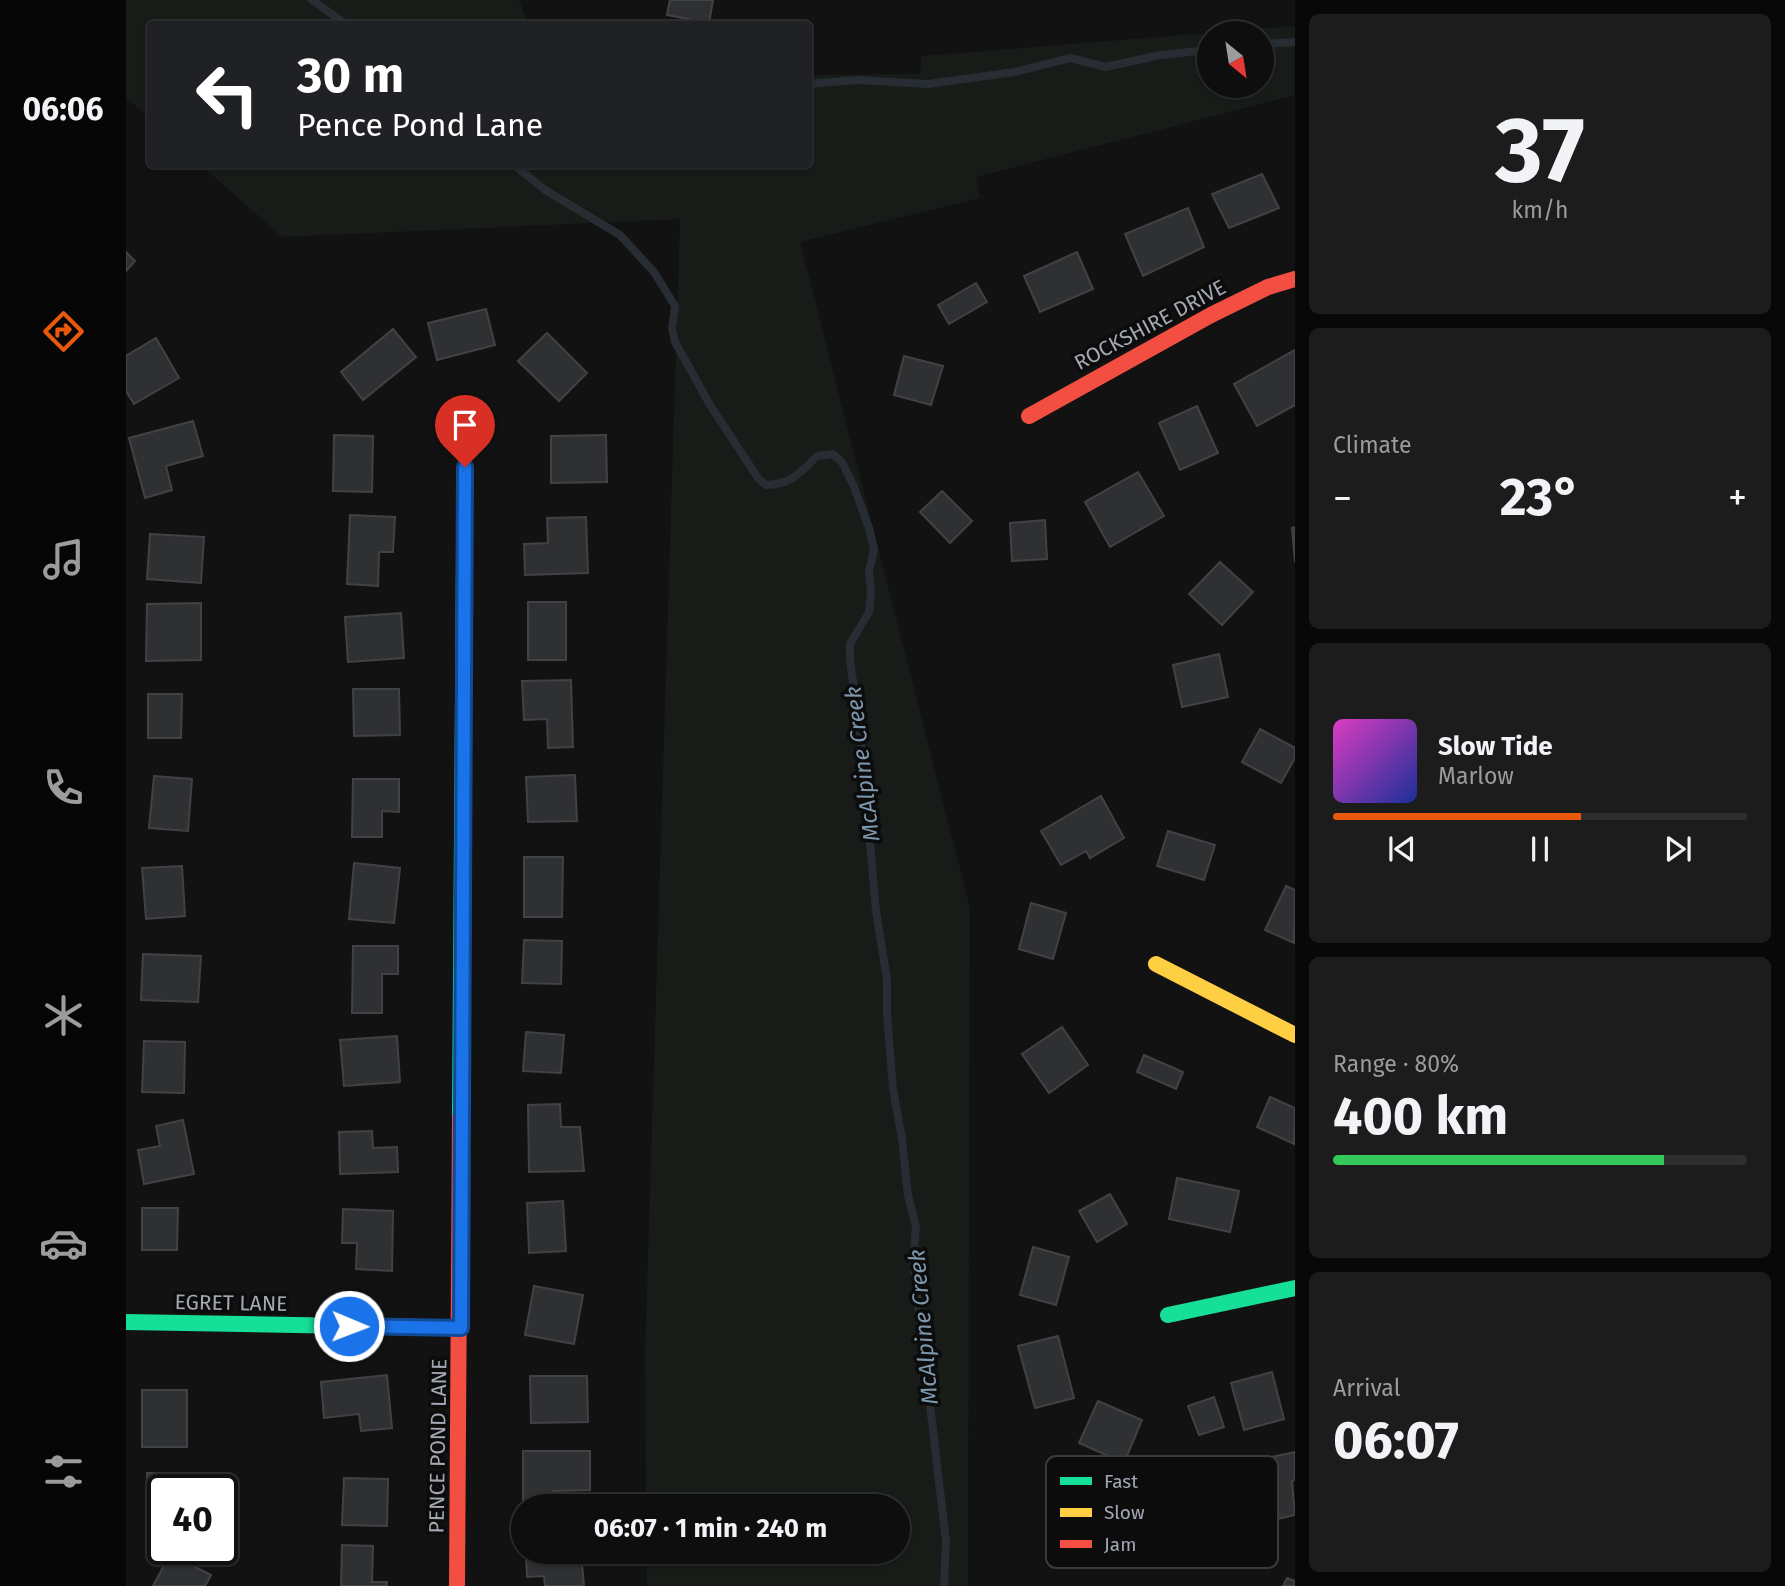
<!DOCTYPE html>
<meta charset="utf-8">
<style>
:root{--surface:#0e0e0e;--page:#1c1c1c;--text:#f1f3f6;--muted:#9b9c9e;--line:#2e2e2e;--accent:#ea580c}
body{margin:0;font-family:"Fira Sans",sans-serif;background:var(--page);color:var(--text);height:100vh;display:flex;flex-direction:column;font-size:26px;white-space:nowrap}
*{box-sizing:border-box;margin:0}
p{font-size:23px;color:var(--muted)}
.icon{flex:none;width:38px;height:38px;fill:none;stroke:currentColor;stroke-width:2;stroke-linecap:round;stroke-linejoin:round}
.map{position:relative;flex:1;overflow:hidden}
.sheet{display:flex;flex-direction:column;gap:14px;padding:14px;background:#080808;width:490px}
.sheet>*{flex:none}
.top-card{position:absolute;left:21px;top:21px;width:665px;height:147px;border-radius:7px;box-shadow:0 2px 5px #0004,0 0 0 2px var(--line);background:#202124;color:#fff;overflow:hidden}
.needle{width:46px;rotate:150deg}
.buttons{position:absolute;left:1071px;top:21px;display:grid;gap:14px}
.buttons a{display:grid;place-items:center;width:77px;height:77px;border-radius:50%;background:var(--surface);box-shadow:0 2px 5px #0004,0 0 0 2px var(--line);font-size:35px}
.speed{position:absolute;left:21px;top:1474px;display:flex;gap:14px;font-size:35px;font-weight:700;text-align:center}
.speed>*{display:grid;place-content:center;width:91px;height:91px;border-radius:50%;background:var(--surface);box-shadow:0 2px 5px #0004,0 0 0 2px var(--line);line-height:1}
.speed .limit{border:4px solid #111;border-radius:10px;background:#fff;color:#111}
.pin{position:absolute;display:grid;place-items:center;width:60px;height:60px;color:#fff;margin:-72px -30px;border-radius:50% 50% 50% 0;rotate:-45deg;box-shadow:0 0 7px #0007}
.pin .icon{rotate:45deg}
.me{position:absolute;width:77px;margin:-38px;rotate:91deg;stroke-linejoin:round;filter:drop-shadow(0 0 5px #0008)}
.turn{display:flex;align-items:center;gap:24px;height:147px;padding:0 35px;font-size:32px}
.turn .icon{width:91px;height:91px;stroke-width:2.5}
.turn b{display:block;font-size:49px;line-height:60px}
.big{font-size:52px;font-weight:700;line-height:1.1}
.sheet .tile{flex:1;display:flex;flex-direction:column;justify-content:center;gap:10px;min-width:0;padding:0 24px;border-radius:10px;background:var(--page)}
.sheet .dial{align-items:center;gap:0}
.dial b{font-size:91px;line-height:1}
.song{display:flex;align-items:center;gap:21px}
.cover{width:84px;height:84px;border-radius:10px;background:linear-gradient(135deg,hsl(310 70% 55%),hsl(230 70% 35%))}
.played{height:7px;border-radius:4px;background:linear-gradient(90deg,var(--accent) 60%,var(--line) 60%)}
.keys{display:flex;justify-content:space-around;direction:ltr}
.heat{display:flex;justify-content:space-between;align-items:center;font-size:38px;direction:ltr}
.charge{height:10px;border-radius:5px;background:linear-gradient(90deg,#34c759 80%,var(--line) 0)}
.trip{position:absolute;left:385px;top:1494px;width:399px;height:70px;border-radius:35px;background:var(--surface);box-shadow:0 2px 5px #0004,0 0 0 2px var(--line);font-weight:700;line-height:70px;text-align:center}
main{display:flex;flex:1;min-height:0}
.dock{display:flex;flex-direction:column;width:126px;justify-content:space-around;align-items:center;background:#060606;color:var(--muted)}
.dock .icon{width:49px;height:49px}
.dock .current{color:var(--accent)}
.dock b{font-size:32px;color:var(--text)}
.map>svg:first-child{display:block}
.green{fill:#171c18;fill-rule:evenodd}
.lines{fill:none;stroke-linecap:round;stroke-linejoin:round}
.stream{stroke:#272d32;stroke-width:8}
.building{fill:#2f3032;stroke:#414245;stroke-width:2}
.fast{stroke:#16e098;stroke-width:16}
.slow{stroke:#ffcf43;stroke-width:16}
.jam{stroke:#f24e42;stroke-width:16}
.route-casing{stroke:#114b97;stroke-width:18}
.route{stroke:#1a73e8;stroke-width:12}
.labels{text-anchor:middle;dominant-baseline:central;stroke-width:7;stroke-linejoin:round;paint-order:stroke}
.street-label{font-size:21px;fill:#a3a8b2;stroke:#0c0c0d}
.water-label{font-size:23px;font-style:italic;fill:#7c96ac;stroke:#0c0c0d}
.key{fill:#0c0c0d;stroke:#393b3f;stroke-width:2}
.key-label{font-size:19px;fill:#a3a8b2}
</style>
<main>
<nav class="dock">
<b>06:06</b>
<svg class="icon current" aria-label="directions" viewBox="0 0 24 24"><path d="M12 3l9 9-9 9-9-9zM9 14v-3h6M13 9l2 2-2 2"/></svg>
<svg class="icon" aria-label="music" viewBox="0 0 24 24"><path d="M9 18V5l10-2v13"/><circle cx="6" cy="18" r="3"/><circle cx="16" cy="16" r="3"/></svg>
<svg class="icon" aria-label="phone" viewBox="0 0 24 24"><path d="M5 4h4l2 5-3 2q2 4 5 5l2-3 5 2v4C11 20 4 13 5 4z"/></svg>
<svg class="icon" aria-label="climate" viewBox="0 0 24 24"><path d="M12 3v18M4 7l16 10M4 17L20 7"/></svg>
<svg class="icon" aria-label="car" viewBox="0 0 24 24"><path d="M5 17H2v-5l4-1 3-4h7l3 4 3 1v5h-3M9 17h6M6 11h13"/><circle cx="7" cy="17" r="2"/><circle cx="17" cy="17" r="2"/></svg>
<svg class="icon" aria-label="filters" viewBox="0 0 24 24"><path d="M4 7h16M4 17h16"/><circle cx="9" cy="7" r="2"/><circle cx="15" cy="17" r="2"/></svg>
</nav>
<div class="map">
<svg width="1169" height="1586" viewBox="0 0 1169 1586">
<rect width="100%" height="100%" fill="#121212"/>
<path class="green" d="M0,0H393L402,24H24V119L0,97Z
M1169,26V95L850,177L854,198L674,242L844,908L842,1586H521V1552H772V1507H520L519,1352L554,219L156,237L75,165L682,164L683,75L794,74L795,56ZM1136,33V86H1083V33Z"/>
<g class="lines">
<path class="stream" d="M186,0L220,24
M1136,44L1169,42
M682,84L731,80L802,84L889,72L944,58L980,67L1034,55L1083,50
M387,164L419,190L494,235L528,272L549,306L546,328L549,342L584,405L632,478L640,485C666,484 674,473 691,456L707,454L716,462L728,487L743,528L748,549L743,572L745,592L743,612L724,644V659L736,752L750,911L761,979V1014L767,1089L776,1139L782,1195L790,1227L787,1261L820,1541L818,1586"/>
</g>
<path class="building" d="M544,0H587L583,23L541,15Z
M1136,174L1153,208L1103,228L1086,194Z
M1062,208L1078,247L1017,276L999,234Z
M0,252L9,261L0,271Z
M951,252L967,289L914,312L898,276Z
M850,283L861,302L823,324L812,305Z
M360,309L369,345L311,360L302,323Z
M267,329L290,357L237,400L215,372Z
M421,333L461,373L433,401L392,361Z
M30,338L53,378L8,404L0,391V356Z
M1169,350V405L1131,426L1108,384Z
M778,356L817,366L805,405L768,395Z
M1071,406L1092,453L1054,470L1033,423Z
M67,421L77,456L40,466L46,490L19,498L3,438Z
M208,435L247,436L246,492L207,491Z
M480,435L481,482L425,483V436Z
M1012,472L1038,516L984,547L959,502Z
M816,491L846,521L824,543L794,512Z
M224,515L269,517L267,552H253L252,586L221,584Z
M460,517L462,573L399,575L398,544L422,543L421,518Z
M919,520L921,559L886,561L884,523Z
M1169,527V562L1166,528Z
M24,534L78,537L75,583L21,579Z
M1094,562L1127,592L1096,625L1063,594Z
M402,602H440V660H402Z
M75,603V660L20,661L21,604Z
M275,613L278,658L222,662L219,617Z
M1093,654L1102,697L1056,707L1047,665Z
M445,680L447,747L422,748L421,719L398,720L396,681Z
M227,689H273L274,735L228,736Z
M22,694H56L55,738H22Z
M1134,729L1169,748V758L1155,783L1116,762Z
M449,775L451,821L402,822L400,777Z
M28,776L66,779L62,831L23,828Z
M227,779H273V812L256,811V837H226Z
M975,796L998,838L964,858L960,851L935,865L915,831Z
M1042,831L1089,845L1078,880L1031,866Z
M398,857H437L436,917H398Z
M228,863L274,868L268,923L223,919Z
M56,866L59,916L20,919L16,868Z
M1160,886L1169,890L1168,943L1139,930Z
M905,903L940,913L927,959L893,949Z
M398,940L436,941L435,984L396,983Z
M227,946H272V974H256V1013H226Z
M17,954L75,956L72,1002L15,1000Z
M936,1027L962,1065L923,1093L896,1054Z
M400,1032L438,1035L435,1073L397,1071Z
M271,1036L274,1082L218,1086L214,1040Z
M18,1041L59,1042L58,1093L16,1092Z
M1018,1055L1057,1072L1050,1089L1011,1072Z
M1144,1097L1169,1108L1168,1144L1131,1127Z
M434,1104L435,1127H454L458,1171L403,1172L402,1105Z
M57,1120L68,1174L18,1184L12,1150L34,1146L30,1126Z
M246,1131L247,1148L271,1147L272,1172L214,1174L213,1132Z
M1051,1178L1113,1191L1104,1232L1043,1219Z
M984,1194L1001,1224L971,1242L953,1211Z
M437,1201L440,1251L403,1253L401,1203Z
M16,1208H52L51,1250H16Z
M217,1209L267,1211L266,1271L230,1269L231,1243H216Z
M907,1247L943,1257L930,1305L894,1295Z
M408,1286L457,1295L448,1344L399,1335Z
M932,1336L948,1398L909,1408L892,1346Z
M1146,1372L1158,1419L1118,1430L1105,1383Z
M261,1375L266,1428L235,1431L233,1414L198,1418L195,1382Z
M404,1376H461L462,1422L405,1423Z
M16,1390H61V1447H16Z
M1088,1397L1098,1427L1073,1435L1062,1406Z
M972,1401L1016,1420L998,1463L953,1443Z
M397,1451H464V1490L427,1491V1507H397V1517Z
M1169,1452V1480L1166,1481L1169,1515L1130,1524L1118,1463Z
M21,1473H61V1489H37V1526H20Z
M218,1478L262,1479L261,1526L216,1525Z
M216,1545L247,1546L246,1582H261V1586H215Z
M443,1552H455L458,1586H419L418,1576L401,1577L400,1556Z
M44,1554L85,1575L79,1586H27Z
M1161,1578L1169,1581V1586H1157Z"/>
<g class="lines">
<path class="fast" d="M334,1117L338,556
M1042,1315L1169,1288
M0,1322L335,1328"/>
<path class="slow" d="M338,556L339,467
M1030,964L1169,1035"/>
<path class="jam" d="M903,416L1085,315L1142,287L1169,279
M331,1586L334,1117"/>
</g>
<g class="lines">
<defs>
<path id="route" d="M223,1326L335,1328L339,467"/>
</defs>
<use href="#route" class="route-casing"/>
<use href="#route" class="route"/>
</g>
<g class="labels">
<g class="street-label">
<text transform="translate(1024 325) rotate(-28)">ROCKSHIRE DRIVE</text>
<text transform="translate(105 1303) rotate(1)">EGRET LANE</text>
<text transform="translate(312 1446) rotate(-89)">PENCE POND LANE</text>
</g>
<g class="water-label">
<text transform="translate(736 764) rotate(-97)">McAlpine Creek</text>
<text transform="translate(797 1327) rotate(-95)">McAlpine Creek</text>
</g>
</g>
<rect x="920" y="1456" width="232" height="112" rx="10" class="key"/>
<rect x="934" y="1477" width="32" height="8" fill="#16e098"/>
<rect x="934" y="1508" width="32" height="9" fill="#ffcf43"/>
<rect x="934" y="1540" width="32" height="8" fill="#f24e42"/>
<g class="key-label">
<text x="978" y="1488">Fast</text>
<text x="978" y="1519">Slow</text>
<text x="978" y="1551">Jam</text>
</g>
</svg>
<div class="buttons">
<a><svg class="needle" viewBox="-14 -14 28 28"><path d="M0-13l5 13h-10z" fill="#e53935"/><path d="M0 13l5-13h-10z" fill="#9b9c9e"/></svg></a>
</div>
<div class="speed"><div class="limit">40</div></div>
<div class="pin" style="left:339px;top:467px;background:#d93025"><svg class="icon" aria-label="arrive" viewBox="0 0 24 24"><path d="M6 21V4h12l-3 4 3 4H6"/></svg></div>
<svg class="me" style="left:223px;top:1326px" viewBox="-20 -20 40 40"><circle r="17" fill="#1a73e8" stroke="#fff" stroke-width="3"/><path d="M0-11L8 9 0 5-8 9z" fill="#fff"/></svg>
<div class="trip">06:07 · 1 min · 240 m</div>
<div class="top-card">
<div class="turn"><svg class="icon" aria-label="left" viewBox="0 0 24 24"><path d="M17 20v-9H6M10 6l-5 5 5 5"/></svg><div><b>30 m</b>Pence Pond Lane</div></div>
</div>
</div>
<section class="sheet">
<div class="tile dial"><b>37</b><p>km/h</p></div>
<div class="tile"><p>Climate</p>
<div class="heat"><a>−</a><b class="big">23°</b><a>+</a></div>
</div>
<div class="tile">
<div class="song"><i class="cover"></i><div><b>Slow Tide</b><p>Marlow</p></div></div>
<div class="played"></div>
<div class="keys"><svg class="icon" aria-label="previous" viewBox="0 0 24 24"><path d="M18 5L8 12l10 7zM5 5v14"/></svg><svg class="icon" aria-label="pause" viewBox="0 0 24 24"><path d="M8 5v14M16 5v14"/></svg><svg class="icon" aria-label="next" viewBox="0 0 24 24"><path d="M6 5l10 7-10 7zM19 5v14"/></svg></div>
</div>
<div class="tile"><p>Range · 80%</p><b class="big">400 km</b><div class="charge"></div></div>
<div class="tile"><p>Arrival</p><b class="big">06:07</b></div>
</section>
</main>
